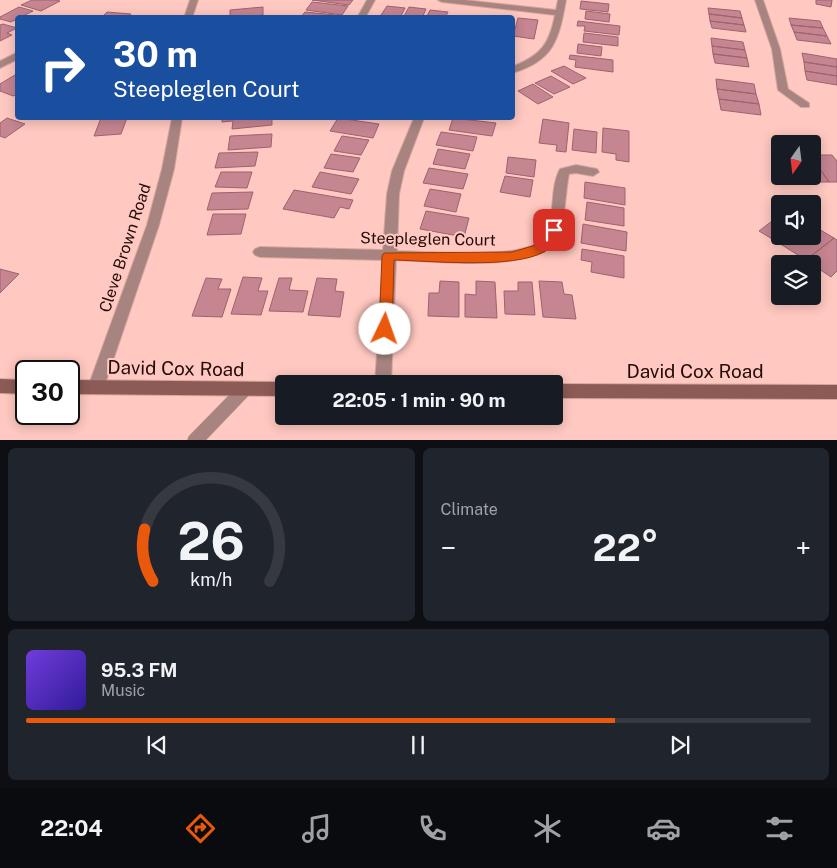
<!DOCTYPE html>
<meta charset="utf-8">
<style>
:root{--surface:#171b24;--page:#20242c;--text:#f1f3f6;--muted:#9ea1a6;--line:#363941;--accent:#ea580c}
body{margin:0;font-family:"Public Sans",sans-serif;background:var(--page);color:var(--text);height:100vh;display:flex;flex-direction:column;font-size:19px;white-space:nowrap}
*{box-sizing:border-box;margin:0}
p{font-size:16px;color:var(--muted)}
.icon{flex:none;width:28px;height:28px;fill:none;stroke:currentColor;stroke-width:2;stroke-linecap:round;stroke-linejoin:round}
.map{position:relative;height:440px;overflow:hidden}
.side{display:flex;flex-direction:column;gap:8px;padding:8px;background:#0d0f14;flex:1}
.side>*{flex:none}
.top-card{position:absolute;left:15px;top:15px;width:500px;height:105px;border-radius:5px;box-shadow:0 2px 12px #0003;background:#1a4fa0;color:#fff;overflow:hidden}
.needle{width:32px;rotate:194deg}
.tools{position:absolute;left:771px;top:135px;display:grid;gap:10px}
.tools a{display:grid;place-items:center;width:50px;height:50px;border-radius:5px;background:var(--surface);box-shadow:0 2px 12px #0003;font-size:25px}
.speed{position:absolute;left:15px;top:360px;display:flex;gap:10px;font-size:25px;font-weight:700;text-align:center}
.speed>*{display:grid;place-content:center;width:65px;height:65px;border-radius:50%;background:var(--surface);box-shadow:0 2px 12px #0003;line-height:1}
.speed .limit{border:2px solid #111;border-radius:8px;background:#fff;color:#111}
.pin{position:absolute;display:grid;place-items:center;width:42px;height:42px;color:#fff;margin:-21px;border-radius:10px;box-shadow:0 2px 8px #0006}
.me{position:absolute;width:55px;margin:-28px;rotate:3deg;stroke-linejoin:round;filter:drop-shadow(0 0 4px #0008)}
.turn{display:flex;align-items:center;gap:18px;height:105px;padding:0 15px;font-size:22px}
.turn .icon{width:65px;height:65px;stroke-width:2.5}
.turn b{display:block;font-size:35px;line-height:42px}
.big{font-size:38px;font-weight:700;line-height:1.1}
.side .tile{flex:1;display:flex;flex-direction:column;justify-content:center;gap:8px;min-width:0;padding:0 18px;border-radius:8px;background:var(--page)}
.side .dial{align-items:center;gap:0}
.dial svg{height:130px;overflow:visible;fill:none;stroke:var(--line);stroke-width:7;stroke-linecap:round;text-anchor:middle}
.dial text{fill:var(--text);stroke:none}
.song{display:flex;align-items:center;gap:15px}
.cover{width:60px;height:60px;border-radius:8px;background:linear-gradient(135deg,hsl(260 70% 55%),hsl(250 70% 35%))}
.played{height:5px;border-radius:2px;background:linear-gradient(90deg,var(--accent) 75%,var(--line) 75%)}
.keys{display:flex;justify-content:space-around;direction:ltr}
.heat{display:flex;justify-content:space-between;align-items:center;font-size:28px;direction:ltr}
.side .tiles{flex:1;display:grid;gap:8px;grid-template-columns:1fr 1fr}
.tile:last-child{grid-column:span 2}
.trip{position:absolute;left:275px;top:375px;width:288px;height:50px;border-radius:5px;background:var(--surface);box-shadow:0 2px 12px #0003;font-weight:700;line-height:50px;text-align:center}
.tabs{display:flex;height:80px;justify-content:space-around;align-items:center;background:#090b0e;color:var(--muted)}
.tabs .icon{width:35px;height:35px}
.tabs .on{color:var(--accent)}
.tabs b{font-size:22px;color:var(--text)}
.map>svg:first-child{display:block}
.building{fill:#c58591;stroke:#9f626e}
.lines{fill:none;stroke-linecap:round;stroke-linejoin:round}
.lane-casing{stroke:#d7a69f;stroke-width:1}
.street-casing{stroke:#d7a69f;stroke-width:2}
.secondary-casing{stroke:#d7a69f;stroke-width:2}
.lane{fill:#a7847f;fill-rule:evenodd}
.street{fill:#a7847f;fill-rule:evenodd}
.secondary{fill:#8d5b56;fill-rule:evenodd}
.route{fill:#ea580c;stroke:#983908}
.labels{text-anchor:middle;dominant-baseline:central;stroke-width:4;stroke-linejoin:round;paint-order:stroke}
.street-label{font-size:16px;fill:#220b09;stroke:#ffc8c0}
.near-street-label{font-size:19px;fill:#220b09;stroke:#ffc8c0}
</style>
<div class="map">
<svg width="837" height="441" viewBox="0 0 837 441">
<rect width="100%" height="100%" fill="#ffc8c0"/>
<path class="building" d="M32,0H56L60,1L41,11L21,5Z
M312,0H353L349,5Z
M816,0H832L831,7L816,4Z
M581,1L609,4L608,12L580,9Z
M312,2L348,6L342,15L306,10Z
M387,6L405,8L400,18L381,15Z
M19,7L33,11L11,22L0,19V17Z
M263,7V15L230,18V10Z
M409,7L426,9L422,18H403Z
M708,8L740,11L742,18L709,14Z
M430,10L448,12L445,18H426Z
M586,11L610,14L609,22L585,19Z
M107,12L131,14L127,18H101Z
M305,12L335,15L334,18H300Z
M709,14L742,18L744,25L710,21Z
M518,18L538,20L534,39L513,36Z
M789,18L820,21L823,28L791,25Z
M578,21L620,26L619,35L584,31L585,26H577Z
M710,21L744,25L746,32L712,28Z
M3,24L17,28L7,33L12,35L0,41V25Z
M791,25L823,28L827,36L794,32Z
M794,32L827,36L831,44L797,40Z
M584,33L618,37V46L583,42Z
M711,38L743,42L745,50L712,46Z
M578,44L602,47L601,56L577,53Z
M712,46L745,50L747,58L713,54Z
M802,53L837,59V67L804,62Z
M713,54L747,58L749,67L715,63Z
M570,55L613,60V72L575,67L576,60L569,59Z
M804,62L837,67V76L805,71Z
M564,66L586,78L573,84L551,71Z
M805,71L837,76V85L807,80Z
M15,75L18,76V94L13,96L0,91V84Z
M551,76L570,87L554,94L535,83Z
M716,79L754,84L756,94L717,89Z
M533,84L553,97L538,104L518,91Z
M717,89L756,94L759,104L719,99Z
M719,99L759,104L761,115L721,110Z
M7,118L25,124L5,138L0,136V123Z
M101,118H127L121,134L94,136Z
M222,118H272V125L232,129L233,121L222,122Z
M338,118L379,124L373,138L330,131Z
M453,118L496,123L492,136L449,130Z
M543,119L569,123L566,152L556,151L557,145L539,143Z
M603,128L629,131V162L616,160V154L602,152Z
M574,129L597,132L596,153L572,150Z
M441,132L477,137L473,151L436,145Z
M272,134L271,147L228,150L230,136Z
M342,136L369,140L361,155L334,151Z
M438,149L470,154L465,169L433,164Z
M258,152L255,166L215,168L219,153Z
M331,154L360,158L353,172L324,168Z
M812,155H832L837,161V182H829L812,158Z
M508,157L536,160L534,177L506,173Z
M812,158L829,182H806L803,176H812Z
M429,168L468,174L463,189L423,183Z
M221,172H252L247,188L215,187Z
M320,172L359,179L351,194L312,187Z
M505,176L533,180L530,197L500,192Z
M585,182L625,188V205L584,198Z
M430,189L461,194L456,212L424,206Z
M294,190L353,200L349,209L340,207L334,218L283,209Z
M253,192L248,209L207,210L212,193Z
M587,202L624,208V226L585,220Z
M426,211L469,218L464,237L420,229Z
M213,214H246L241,234L207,235Z
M780,215V236H793L782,245L759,231Z
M583,224L627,232L626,251L581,243Z
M812,225L834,238L806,260L782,245L793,236H812Z
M834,238L837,240V271L831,277L806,260Z
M582,249L624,256V278L591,272L592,262L581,260Z
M0,269L19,274L0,293Z
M243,277L262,278L258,291H268L261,315L231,314Z
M206,278L222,279L218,289H231L222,317L192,316Z
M279,278H292L289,290L308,291L303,312L269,311Z
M317,278L337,279L335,291L344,292L340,317L308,315Z
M440,281L459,282V317L428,316L429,293H439Z
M476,281L495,282L497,318L465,317V294L476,295Z
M539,281L562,282L564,294L572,295L576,319L543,317Z
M518,282H532L535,315L505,314L504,291H518Z"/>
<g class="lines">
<defs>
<path id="lane" d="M246,382L251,383L253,388L251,393L205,441H187L189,436L241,383Z"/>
<path id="street" d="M190,0H198L192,18H184Z
M367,0H375L365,18H357Z
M438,0H464L556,10L558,0H566C559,39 554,61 512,73V67C541,55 549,45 555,15L442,2Z
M755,0H763L780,49L788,89L809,103V107H801L778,90L772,49Z
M18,52V59L0,68V61Z
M172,118H182L174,169L159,225L104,387L102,392L96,394L90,392L88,387L147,225L162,169Z
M414,118H424L404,171L399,194L397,251C425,251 530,262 545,236C556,216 549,189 560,169L576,165L597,169L599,172L593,176L576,173L569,174C565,194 566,216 558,235C543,275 433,261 396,260L391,384H375L383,260L260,257L255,255L253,252L255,249L260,247L383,250L387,194L392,171Z"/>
<path id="secondary" d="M0,379L26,380V394L0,393Z
M69,380L284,382L289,384H284V396L69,394Z
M554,384L837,385V399L554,398Z"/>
</defs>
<use href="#lane" class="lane-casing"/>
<use href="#street" class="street-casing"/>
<use href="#secondary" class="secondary-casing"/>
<use href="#lane" class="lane"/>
<use href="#street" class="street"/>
<use href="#secondary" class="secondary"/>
</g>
<path class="route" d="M554,226L560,230C557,239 553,247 544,252C512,269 433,261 394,260L392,329L390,333L385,335L381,333L379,329L382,256L384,253L512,252L536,245L545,238L550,228Z"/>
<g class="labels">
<g class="street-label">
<text transform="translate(428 239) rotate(1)">Steepleglen Court</text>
<text transform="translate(125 248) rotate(-72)">Cleve Brown Road</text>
</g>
<g class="near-street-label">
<text transform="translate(176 368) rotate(1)">David Cox Road</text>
<text x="695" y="371">David Cox Road</text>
</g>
</g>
</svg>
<div class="tools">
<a><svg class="needle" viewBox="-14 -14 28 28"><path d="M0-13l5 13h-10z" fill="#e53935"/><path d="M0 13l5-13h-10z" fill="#9ea1a6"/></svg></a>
<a><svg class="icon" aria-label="sound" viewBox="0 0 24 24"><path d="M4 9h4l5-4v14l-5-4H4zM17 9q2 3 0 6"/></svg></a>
<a><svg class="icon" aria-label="layers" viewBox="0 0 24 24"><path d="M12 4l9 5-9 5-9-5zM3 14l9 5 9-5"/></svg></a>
</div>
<div class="speed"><div class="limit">30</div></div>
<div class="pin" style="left:554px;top:230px;background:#d93025"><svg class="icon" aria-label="arrive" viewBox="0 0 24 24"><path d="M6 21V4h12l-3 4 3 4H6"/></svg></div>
<svg class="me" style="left:385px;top:329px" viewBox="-20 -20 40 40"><circle r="19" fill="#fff"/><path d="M0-13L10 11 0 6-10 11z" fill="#ea580c"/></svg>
<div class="trip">22:05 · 1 min · 90 m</div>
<div class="top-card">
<div class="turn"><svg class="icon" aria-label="right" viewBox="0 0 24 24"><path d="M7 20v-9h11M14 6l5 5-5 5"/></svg><div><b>30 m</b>Steepleglen Court</div></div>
</div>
</div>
<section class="side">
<div class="tiles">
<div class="tile dial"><svg viewBox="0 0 100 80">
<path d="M14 69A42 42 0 1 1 86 69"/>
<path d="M14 69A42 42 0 0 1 9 37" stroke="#ea580c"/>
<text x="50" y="56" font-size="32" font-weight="700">26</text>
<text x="50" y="72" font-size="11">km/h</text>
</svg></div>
<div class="tile"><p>Climate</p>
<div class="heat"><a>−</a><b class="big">22°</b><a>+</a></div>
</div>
<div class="tile">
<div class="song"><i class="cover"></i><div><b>95.3 FM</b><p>Music</p></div></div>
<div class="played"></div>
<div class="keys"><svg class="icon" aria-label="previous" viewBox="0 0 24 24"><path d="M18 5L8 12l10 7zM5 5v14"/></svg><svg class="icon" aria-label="pause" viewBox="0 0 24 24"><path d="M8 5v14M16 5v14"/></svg><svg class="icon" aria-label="next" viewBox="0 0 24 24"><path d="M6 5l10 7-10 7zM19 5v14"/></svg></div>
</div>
</div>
</section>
<nav class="tabs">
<b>22:04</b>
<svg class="icon on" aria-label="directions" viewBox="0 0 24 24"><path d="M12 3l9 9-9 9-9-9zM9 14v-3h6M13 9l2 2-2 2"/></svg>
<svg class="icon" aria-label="music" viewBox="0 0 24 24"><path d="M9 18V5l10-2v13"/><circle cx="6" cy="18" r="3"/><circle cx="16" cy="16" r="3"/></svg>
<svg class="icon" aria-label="phone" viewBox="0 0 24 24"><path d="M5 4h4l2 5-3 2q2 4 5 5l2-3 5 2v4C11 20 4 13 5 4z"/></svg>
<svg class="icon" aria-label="climate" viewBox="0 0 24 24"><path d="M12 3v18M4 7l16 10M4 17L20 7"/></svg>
<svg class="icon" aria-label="car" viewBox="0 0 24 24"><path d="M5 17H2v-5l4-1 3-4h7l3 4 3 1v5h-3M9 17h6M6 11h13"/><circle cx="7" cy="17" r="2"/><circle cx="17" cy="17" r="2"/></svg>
<svg class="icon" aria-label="filters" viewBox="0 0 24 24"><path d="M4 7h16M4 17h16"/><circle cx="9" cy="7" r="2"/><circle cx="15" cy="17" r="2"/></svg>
</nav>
